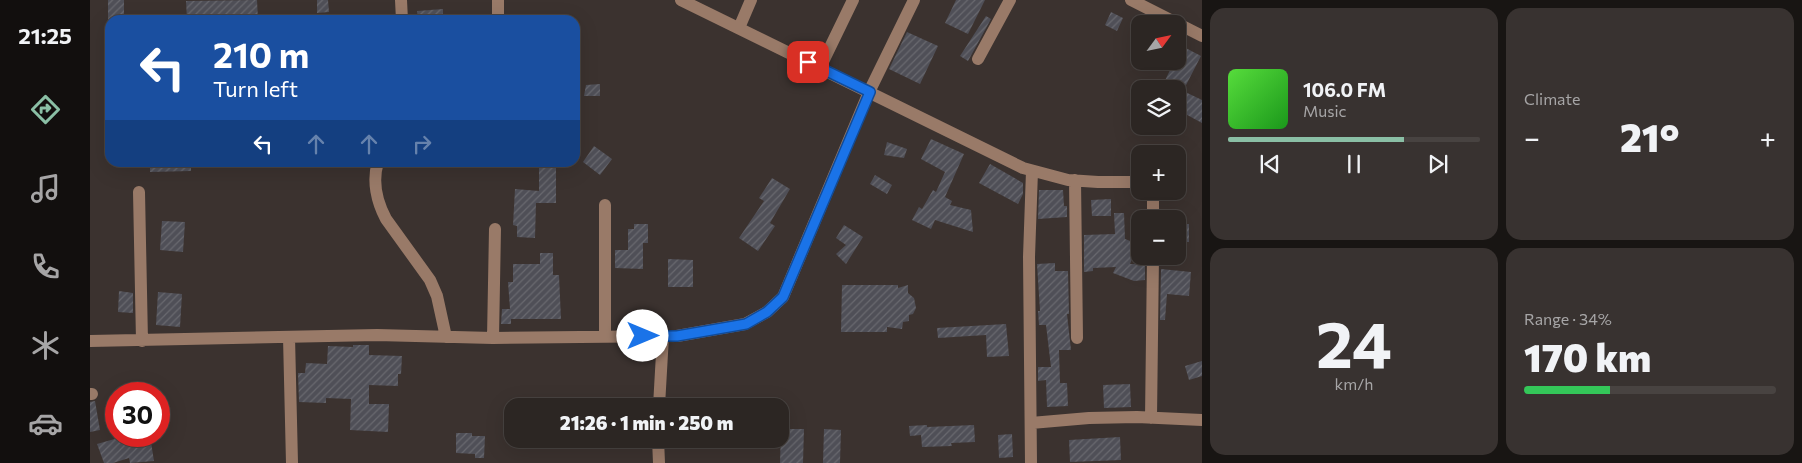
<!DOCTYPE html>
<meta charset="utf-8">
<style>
:root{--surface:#2c2623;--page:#383230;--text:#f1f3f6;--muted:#a6a5a6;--line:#484341;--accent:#8abfa5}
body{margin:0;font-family:Commissioner,sans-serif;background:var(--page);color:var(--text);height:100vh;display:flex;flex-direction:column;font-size:19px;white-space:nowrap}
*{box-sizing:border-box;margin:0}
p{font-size:16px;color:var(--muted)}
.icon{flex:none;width:28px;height:28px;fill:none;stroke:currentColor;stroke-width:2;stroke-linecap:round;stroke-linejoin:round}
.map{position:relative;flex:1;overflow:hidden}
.sheet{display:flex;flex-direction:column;gap:8px;padding:8px;background:#181513;width:600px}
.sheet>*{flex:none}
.hud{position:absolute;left:15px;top:15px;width:475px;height:152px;border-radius:15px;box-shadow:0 5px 20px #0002,0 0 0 1px var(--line);background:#1a4fa0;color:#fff;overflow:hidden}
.needle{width:32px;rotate:57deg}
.fabs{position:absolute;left:1041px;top:15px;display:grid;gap:10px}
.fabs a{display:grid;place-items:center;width:55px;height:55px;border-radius:10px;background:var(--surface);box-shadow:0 5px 20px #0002,0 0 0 1px var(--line);font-size:25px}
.speed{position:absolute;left:15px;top:382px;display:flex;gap:10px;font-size:25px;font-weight:700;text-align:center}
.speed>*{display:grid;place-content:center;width:65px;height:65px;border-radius:50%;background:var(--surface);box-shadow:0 5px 20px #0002,0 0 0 1px var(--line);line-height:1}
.speed .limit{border:8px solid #d22;background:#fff;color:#111}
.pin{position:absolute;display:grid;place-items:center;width:42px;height:42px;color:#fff;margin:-21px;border-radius:10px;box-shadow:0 2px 8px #0006}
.me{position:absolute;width:55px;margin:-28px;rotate:90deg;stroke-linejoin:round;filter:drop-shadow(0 0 4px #0008)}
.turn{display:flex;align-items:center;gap:18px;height:105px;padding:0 25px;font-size:22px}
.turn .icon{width:65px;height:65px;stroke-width:2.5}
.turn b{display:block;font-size:35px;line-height:42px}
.lanes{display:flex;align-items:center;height:48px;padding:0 25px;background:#0003;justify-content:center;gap:25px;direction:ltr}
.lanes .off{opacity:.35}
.big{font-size:38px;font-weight:800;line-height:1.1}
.sheet .card{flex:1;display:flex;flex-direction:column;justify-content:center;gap:8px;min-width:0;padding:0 18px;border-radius:15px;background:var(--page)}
.sheet .dial{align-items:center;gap:0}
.dial b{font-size:65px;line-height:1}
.song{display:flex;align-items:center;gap:15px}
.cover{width:60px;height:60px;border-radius:8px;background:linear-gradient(135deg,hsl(110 70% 55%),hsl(120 70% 35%))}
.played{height:5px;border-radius:2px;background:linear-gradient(90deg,var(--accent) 70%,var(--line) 70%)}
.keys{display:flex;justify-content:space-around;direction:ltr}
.heat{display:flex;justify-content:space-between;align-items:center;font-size:28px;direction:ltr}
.charge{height:8px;border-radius:4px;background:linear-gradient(90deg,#34c759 34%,var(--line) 0)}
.sheet .tiles{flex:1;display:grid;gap:8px;grid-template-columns:repeat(2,1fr)}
.trip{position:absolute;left:414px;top:398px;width:285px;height:50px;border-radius:15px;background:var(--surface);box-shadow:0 5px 20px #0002,0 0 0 1px var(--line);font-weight:800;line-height:50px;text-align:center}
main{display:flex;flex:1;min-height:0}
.menu{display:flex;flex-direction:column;width:90px;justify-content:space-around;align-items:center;background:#120f0e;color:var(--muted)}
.menu .icon{width:35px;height:35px}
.menu .current{color:var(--accent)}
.menu b{font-size:22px;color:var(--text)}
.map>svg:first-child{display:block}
.building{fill:url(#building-hatch)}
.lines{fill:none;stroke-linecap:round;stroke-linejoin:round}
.minor{stroke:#997a68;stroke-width:12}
.route-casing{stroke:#114b97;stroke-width:12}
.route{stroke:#1a73e8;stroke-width:9}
</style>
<main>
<nav class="menu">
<b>21:25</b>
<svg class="icon current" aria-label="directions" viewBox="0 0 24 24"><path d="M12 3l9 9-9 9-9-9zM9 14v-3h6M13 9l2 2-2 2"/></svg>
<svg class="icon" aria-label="music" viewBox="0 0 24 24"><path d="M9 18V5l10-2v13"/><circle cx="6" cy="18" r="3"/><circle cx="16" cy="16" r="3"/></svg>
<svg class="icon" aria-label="phone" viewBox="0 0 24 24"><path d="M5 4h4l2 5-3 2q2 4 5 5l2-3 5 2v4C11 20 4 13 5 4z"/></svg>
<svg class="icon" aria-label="climate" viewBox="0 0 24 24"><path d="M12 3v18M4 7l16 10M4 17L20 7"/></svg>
<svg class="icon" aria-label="car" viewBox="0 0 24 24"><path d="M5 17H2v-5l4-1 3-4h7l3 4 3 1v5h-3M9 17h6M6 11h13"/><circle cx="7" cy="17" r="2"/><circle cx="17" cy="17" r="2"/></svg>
</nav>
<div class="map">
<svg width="1112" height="463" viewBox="0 0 1112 463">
<defs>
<pattern id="building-hatch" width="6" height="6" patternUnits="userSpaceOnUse" patternTransform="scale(1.25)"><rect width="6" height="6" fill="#4f4f57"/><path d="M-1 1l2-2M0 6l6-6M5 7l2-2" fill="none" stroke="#69696f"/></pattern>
</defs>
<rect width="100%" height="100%" fill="#3b322f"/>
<path class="building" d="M18,0H34V20H18Z
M167,0L168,20H97L96,1Z
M227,0H238L239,12L227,13Z
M866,0H895L878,34L855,23Z
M353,9V20H328L327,11Z
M1021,12L1033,18L1027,31L1015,25Z
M896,16L901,19L878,61L870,56Z
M817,32L848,46L830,84L799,69Z
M1088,44L1111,56L1094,89H1089L1112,100V123L1088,110V89H1071L1080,70L1063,61H1088Z
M510,84V96H494L496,85Z
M841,139L874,154L855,197L862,201L860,205L881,210L883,232L845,220L841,229L822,220L829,207L832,209L843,190L846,192L855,172L831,159Z
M797,142L817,149L814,158L794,155Z
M504,146L522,159L510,175L493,162Z
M60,162H101V171L60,172Z
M449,162H466V203H446L445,238L427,237V226L423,225L425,189L449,191Z
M900,164L933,183V194L928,204L889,183Z
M785,175L802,185L797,194L780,184Z
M682,178L700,189L680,223L685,226L668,251L649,238L674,201L669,198Z
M949,190H973L974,206H977V217L948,219Z
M1021,199V216H1002L1001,200Z
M1024,213H1034L1035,239L1048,244L1040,264H1055V280L1044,281L1023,273L1026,267L1003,268V271L994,272V235L1025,234Z
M72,221L95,222L93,252L70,250Z
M544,224H558V243H553V269L525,268V250H538V229H544Z
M1088,224H1099V242H1088Z
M754,225L773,237L756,264L746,254L756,245L746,238Z
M450,253H463V275H469L471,319H421V324H411L412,309H420L418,282H423V264H450Z
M578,259L603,260V287H578Z
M965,263V271H978L979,314H977L981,350H969L970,383H977L978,406L957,407L956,380L948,381V367H961L956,325H949L948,311H950L947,264Z
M1071,269L1101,272L1099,296L1077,294L1075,320H1070Z
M752,285H808V288L818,285V293L824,298L826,308L823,314L819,315V321L813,322L812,329L797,327V332H751Z
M29,291L43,293V313L28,312Z
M68,292L92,294L90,327L66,325Z
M916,324L919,356L897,357L896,335L848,338L847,328Z
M263,345H279V355L312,356L311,374H308V386L279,385V404H299L298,432L260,430L261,399L236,398V403L209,402L208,373H215L216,363L237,364L238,346L263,347Z
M1112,361V376L1099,380L1095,366Z
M1040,384L1041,407L1014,408L1013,385Z
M5,401L10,430L0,432V402Z
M837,425V427L884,425L885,442L861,443L862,446L832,447L831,435L820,436L819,426Z
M691,429H714L713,463H690Z
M734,429L751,430L750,463H733Z
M366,433H382V436H395L394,458H385V454L366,453Z
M922,434L923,457L909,458L908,435Z
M47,436H60L64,461L40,463L39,458L23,463H14L7,444L28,438V440Z
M1030,437L1031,460L980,462L979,440Z"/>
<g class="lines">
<path class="minor" d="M311,0L312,20
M591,0L933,168L978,180L1008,182H1050
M1041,0L1112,36
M408,20V0
M649,28L661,0
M888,59L920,0
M730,68L763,0
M288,162C282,181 287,202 296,219L340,280L347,296L356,337
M985,180L987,338
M1063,191V219
M49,192L52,341
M515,336V205
M199,337L202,463
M403,338L405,229
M0,341L287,335L403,338L587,336L655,324L677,312L693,297L779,92L824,0
M0,394H2
M569,406L573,336
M1061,418L1063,256
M941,423L999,418L1047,417L1112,420
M568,439L569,463
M941,463L939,257L942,171"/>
</g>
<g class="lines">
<defs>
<path id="route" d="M553,336H587L656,324L677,312L693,297L780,92L718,62"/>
</defs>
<use href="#route" class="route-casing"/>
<use href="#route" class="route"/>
</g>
</svg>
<div class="fabs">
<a><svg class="needle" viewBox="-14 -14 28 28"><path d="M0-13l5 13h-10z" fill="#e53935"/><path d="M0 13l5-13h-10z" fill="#a6a5a6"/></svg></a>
<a><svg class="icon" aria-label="layers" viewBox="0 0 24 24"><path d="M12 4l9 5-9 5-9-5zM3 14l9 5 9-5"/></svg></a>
<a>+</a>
<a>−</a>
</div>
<div class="speed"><div class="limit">30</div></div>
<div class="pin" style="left:718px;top:62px;background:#d93025"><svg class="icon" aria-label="arrive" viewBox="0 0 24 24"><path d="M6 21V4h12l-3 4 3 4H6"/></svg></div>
<svg class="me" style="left:553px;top:336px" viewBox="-20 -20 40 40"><circle r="19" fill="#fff"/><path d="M0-13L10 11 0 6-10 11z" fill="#1a73e8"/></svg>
<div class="trip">21:26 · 1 min · 250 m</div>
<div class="hud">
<div class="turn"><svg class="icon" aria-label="left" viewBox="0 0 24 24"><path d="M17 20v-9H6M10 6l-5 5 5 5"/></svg><div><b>210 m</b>Turn left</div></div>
<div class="lanes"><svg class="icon" aria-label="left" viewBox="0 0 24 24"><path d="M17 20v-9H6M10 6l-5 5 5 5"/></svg><svg class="icon off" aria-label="ahead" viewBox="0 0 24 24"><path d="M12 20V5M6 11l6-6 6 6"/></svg><svg class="icon off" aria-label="ahead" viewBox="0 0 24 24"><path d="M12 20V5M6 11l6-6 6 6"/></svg><svg class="icon off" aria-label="right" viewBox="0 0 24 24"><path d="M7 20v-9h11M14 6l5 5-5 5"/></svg></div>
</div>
</div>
<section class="sheet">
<div class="tiles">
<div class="card">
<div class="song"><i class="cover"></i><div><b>106.0 FM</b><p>Music</p></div></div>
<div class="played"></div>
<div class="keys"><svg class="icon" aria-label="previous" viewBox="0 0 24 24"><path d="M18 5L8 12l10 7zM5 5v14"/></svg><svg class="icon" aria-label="pause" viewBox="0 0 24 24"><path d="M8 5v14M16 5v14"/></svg><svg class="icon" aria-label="next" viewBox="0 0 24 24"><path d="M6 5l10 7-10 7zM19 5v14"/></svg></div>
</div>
<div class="card"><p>Climate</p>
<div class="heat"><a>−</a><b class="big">21°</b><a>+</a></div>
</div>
<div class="card dial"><b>24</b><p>km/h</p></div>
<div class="card"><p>Range · 34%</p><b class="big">170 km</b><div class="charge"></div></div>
</div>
</section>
</main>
